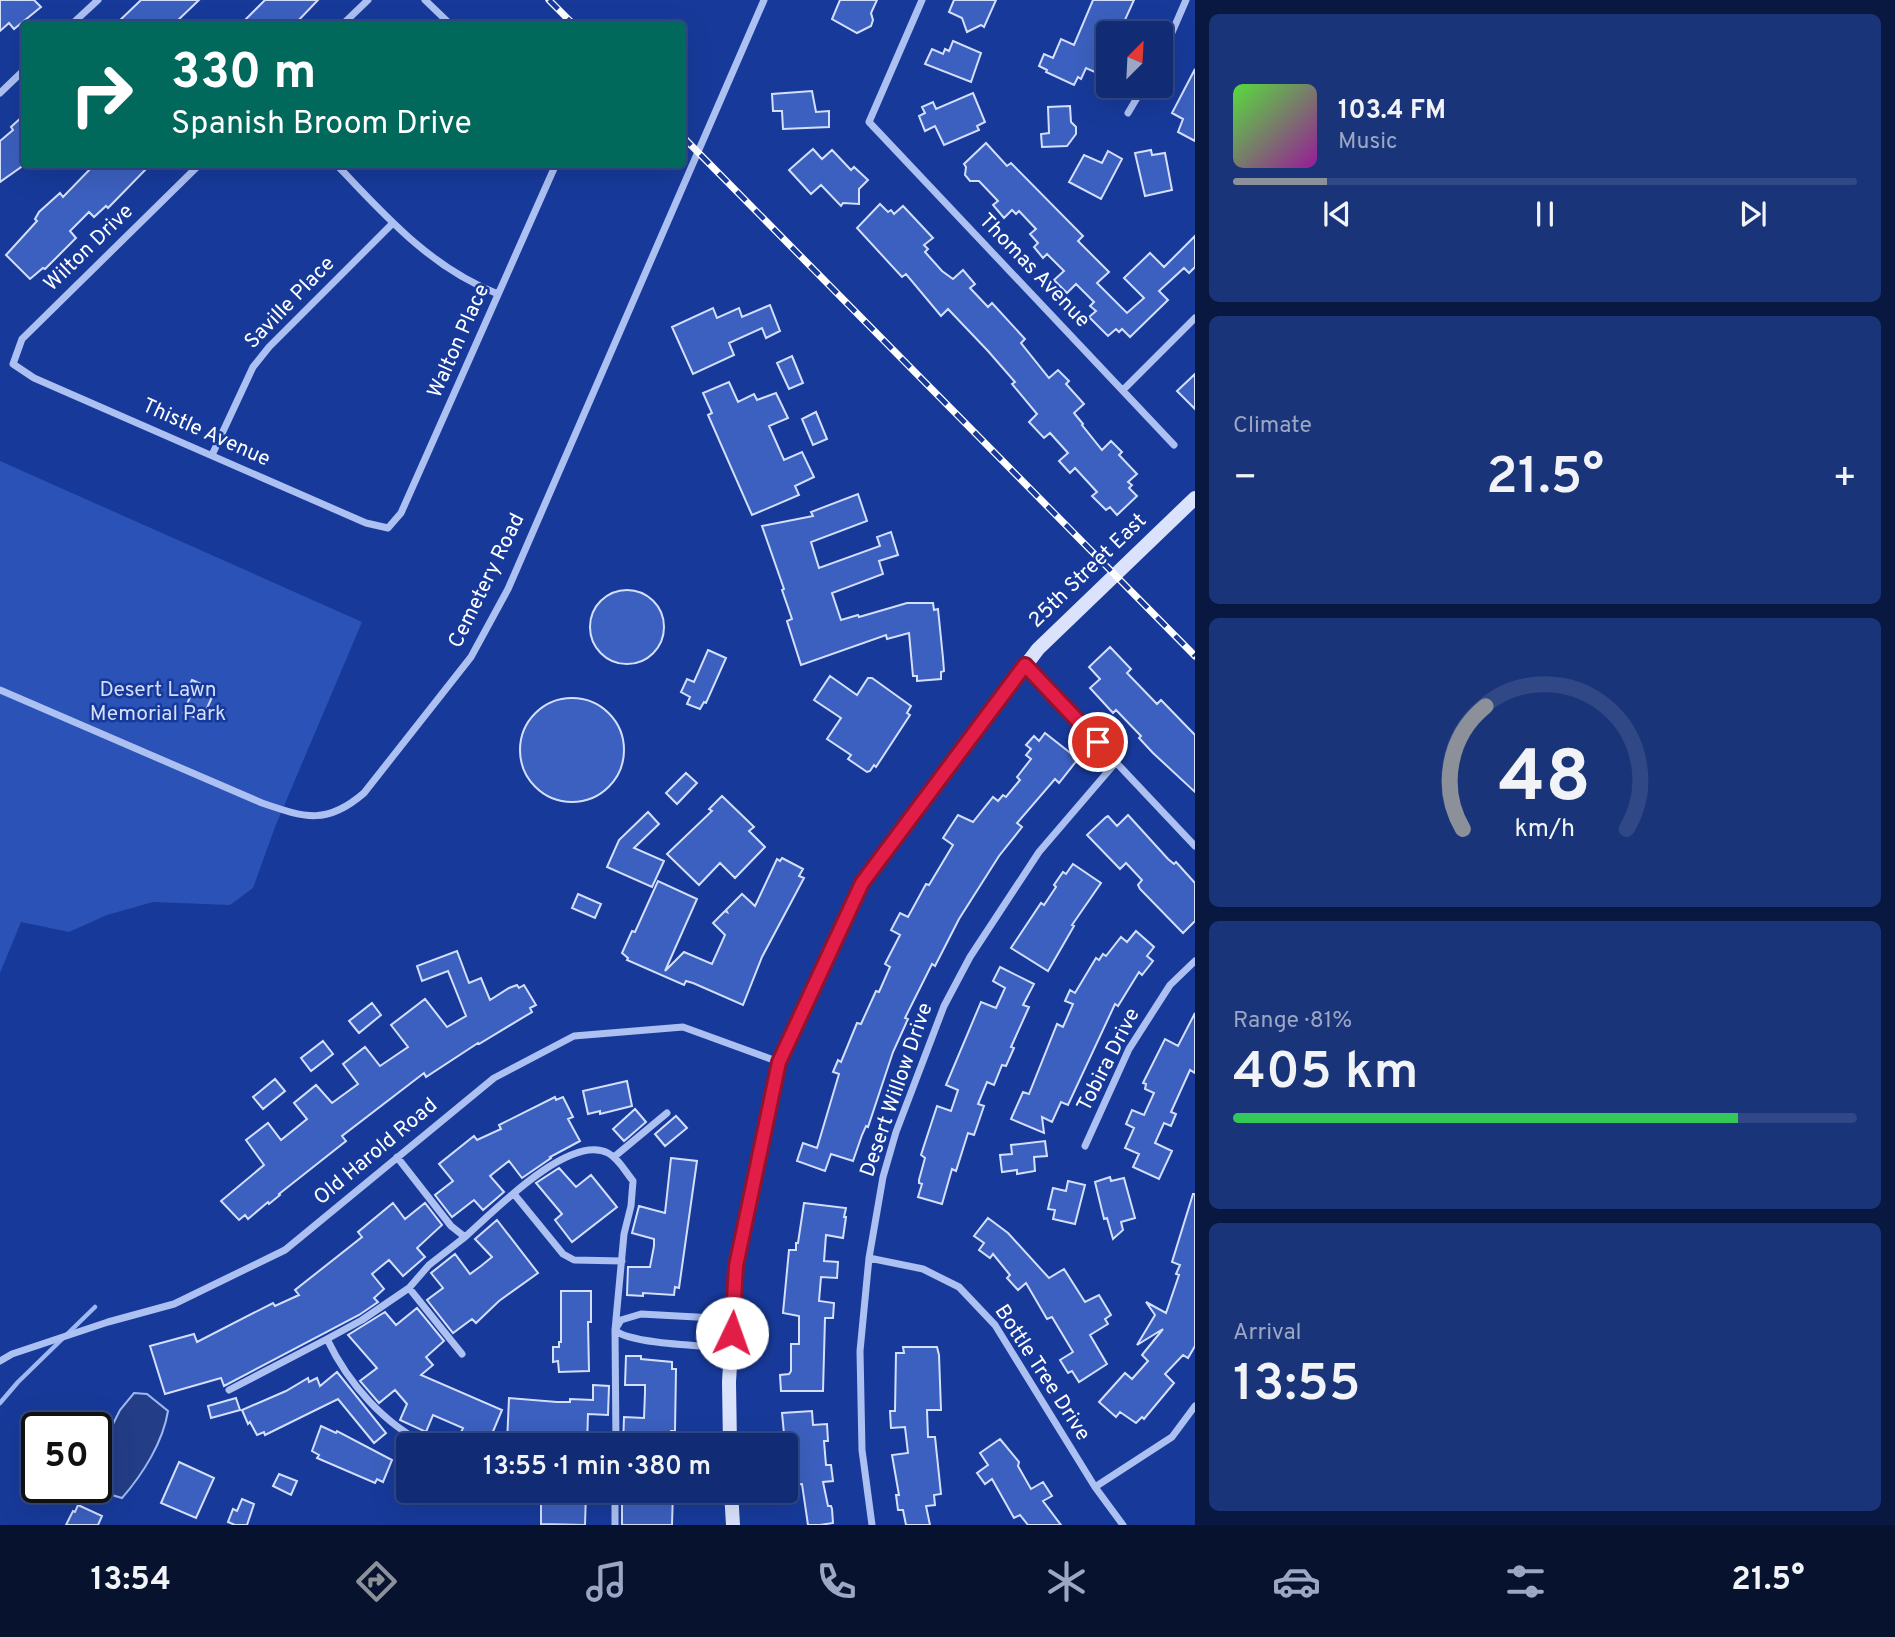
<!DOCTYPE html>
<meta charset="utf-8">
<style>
:root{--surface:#112c74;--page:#1a3479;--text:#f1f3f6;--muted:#9ca7c5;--line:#304886;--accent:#8c9099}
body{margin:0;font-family:Overpass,sans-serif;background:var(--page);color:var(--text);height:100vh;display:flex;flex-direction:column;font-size:26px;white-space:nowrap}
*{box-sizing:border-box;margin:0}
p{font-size:23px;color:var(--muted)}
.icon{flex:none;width:38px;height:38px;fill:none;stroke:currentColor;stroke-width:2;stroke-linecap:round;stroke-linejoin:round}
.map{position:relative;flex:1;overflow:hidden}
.sheet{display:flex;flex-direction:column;gap:14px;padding:14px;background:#091840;width:700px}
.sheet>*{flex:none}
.guide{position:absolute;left:21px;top:21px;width:665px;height:147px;border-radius:7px;box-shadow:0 7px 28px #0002,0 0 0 2px var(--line);background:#00695c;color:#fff;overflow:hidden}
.needle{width:46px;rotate:24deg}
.fabs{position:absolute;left:1096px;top:21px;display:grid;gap:14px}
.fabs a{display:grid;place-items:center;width:77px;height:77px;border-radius:7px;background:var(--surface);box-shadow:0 7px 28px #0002,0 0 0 2px var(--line);font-size:35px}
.speed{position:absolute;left:21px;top:1412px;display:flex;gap:14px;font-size:35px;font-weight:700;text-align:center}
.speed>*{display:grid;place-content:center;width:91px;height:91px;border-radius:50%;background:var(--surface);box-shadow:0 7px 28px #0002,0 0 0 2px var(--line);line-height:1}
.speed .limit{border:4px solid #111;border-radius:10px;background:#fff;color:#111}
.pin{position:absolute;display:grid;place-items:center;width:60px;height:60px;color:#fff;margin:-30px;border:4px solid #fff;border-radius:50%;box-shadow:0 2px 7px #0007}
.me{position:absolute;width:77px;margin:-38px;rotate:3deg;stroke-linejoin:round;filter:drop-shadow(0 0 5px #0008)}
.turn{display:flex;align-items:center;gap:24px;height:147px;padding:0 35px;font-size:32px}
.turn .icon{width:91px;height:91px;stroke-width:2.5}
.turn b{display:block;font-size:49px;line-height:60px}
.big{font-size:52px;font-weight:600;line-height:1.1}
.sheet .tile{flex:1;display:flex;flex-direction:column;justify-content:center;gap:10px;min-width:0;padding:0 24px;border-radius:10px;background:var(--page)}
.sheet .dial{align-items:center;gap:0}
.dial svg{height:182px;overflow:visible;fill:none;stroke:var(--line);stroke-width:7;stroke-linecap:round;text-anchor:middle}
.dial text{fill:var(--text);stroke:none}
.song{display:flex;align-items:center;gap:21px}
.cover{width:84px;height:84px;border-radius:10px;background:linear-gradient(135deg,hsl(110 70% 55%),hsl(300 70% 35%))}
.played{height:7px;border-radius:4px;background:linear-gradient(90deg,var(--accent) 15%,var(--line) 15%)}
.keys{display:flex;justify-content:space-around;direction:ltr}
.heat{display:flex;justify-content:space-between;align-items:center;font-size:38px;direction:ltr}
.charge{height:10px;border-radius:5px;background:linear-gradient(90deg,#34c759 81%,var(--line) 0)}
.trip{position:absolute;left:396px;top:1433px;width:402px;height:70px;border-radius:7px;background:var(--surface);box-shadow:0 7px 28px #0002,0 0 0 2px var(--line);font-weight:600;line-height:70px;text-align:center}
.tabs{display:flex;height:112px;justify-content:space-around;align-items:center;background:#07122e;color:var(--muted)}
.tabs .icon{width:49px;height:49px}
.tabs .current{color:var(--accent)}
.tabs b{font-size:32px;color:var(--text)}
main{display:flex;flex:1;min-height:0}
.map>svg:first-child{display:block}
.green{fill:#2a52b7}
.water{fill:#233d86;stroke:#9fb8f4;stroke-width:2}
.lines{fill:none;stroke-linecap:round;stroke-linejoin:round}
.stream{stroke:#9fb8f4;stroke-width:4.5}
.building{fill:#3c60bf;stroke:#d4dffc;stroke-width:2}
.street{stroke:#acc0f2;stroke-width:7}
.secondary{stroke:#dbe3fc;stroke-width:14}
.rail-casing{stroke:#fff;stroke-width:7}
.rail{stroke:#173a9a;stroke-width:4.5;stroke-dasharray:13;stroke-linecap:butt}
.route-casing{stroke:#92132f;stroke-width:18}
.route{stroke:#e11d48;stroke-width:12}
.labels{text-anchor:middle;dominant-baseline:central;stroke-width:5;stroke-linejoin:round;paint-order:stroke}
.street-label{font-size:21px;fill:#fff;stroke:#173a9a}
.park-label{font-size:21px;fill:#d4dffc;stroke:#173a9a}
</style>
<main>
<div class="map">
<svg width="1195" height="1525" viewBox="0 0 1195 1525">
<rect width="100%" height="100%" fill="#173a9a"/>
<path class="green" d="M0,461L362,622L275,827L253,888L230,905L153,902L107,915L69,932L21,922L0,973Z"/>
<path class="water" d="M134,1393L147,1394L168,1411C163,1442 143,1474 122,1498L112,1495L96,1483V1458L120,1410Z"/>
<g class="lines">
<path class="stream" d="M0,1403L18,1382L95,1307"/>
</g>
<path class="building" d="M0,0H34L41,7L14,29L9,23L0,31Z
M141,0H199L174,24H116Z
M265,0H318L295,24H241Z
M840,0H877L871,13L873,20L871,26L857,33L832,19Z
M954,0H996L984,27L981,25L967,32L962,18L949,12Z
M1093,0H1134L1119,33H1108V48L1097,73L1086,68L1081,79L1078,77L1074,85L1046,72L1047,70L1039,66L1044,54L1053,58L1061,39L1074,45Z
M953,41L981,53L971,82L925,64L932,49L943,54L945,49L949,51Z
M1195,69V141L1178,132L1183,119L1172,113Z
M812,91L816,112L829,111V127L783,129L782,111H773L772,94Z
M973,93L985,122L977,126L979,130L944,145L935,126L925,131L919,116L925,113L922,107L933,102L936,109Z
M1070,106L1071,122L1076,127V134L1067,146L1042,147L1041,134L1049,133L1048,107Z
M24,115V165L0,182V141L13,130L11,127Z
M986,143L1007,166L1011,163L1083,236L1078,241L1109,272L1097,283L1127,313L1144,298L1124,278L1150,253L1164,267L1195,236V267L1189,273L1184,268L1159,291L1168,300L1130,337L1122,329L1119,332L1116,329L1108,336L1089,317L1096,311L1090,306L1094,302L1076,284L1067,293L1054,280L1064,271L1047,254L1043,258L1034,247L1038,243L1030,234L1036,229L1019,211L1016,214L1012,210L1004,218L993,205L998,201L979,181H970L965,175L966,167L964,164Z
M813,149L822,159L832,150L851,170L854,167L868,180L859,189V204L843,203L841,206L821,185L811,194L789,170Z
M1151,150L1152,155L1165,153L1172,190L1145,196L1135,153Z
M1108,151L1122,159L1101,199L1069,182L1084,155L1102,163Z
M95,164H151L108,208L106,206L94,217L89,212L70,231L76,238L45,269L43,268L30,279L6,255L37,221L35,219L39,212L60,193L63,197Z
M880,204L888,212L891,210L894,214L903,206L933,238L924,245L928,249L925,252L942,271L953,279L963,270L975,284L970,288L988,307L992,303L1025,339L1021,343L1049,378L1058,370L1069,381L1066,384L1084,404L1074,413L1083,424L1082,425L1102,450L1111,441L1122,452L1119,455L1137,474L1128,482L1132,485L1129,488L1137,496L1117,515L1110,507L1106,510L1092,496L1097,492L1075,468L1070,473L1059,461L1068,453L1050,433L1044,438L1029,422L1037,414L1012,384L1015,382L988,351L948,309L941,316L906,274L902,277L857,228Z
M770,305L780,331L766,338L762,328L729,343L734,355L693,374L672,327L713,308L717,318L739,308L742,317Z
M792,356L803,383L789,389L777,363Z
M1195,374V409L1177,391Z
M729,382L738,402L754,394L757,400L776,393L788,418L769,426L784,460L802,452L814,477L795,486L799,495L752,515L708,415L712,413L703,393Z
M816,412L827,439L813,445L802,419Z
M858,494L867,521L811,542L819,568L880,546L877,537L891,532L898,555L879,561L883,574L832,593L841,620L858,615L859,617L907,603H933L934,610L938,609L943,658L944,671L941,672V679L917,681V676H913L909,633L887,639L886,635L801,665L787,621L792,619L782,590L784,589L762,526L813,516L811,512Z
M590 627a37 37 0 1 1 74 0a37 37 0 1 1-74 0Z
M1110,647L1131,669L1127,673L1157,704L1161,700L1195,735V792L1153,753L1139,738L1141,736L1116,710L1113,713L1090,688L1100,679L1089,667Z
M708,650L726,658L706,703L704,702L700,709L687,704L690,697L681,692L687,679L694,682Z
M830,676L857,695L868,678H872L911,706L907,713L910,715L876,767L874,765L870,771L867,772L848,759L851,755L827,739L841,718L814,700Z
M192,680L215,690L202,720L183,713L191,695L186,693Z
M520 750a52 52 0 1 1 104 0a52 52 0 1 1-104 0Z
M1045,733L1078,759L1059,783L1055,779L1017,823L1022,827L999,856L959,919L935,966L932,964L905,1018L908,1019L893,1052L868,1127L866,1126L862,1135L853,1161L831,1154L825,1171L797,1161L803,1143L817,1148L839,1074L833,1072L838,1060L841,1062L857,1023L861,1024L876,991L879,992L890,967L885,964L900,935L891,930L900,913L908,917L926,884L929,885L953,845L943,838L958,815L973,822L993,797L998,801L1003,795L1006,797L1020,780L1017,777L1031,759L1026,755L1031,749L1026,745L1034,736L1039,741Z
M686,773L697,783L677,804L666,793Z
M722,796L754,827L749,831L765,847L735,878L720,863L699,885L667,854L712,811L709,809Z
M648,812L659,824L634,848L664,861L652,887L607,867L619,840Z
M1128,815L1168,859L1174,864L1176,862L1195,883V921L1183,933L1140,889L1138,885L1142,880L1126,863L1120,869L1087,835L1106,817L1108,816L1117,826Z
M782,858L803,869L799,876L804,878L762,957L743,1005L693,983L686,981L684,985L627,960L628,958L622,953L632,931L635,932L658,881L697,899L665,971L684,952L712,964L725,935L713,923L725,911L727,912L726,910L742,894L755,906L777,859L780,861Z
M1073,864L1101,883L1072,925L1074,926L1048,971L1011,948L1041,903L1044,905L1056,887L1054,885L1063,872L1066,874Z
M578,894L601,904L595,918L572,908Z
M1136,931L1154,947L1147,956L1153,961L1142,975L1139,972L1118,1006L1115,1004L1068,1105L1061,1102L1052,1122L1042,1117L1044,1133L1011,1119L1023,1092L1029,1094L1057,1024L1063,1027L1073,1004L1065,1001L1070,990L1075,993L1096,958L1099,960L1103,954L1106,956L1121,937L1127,942Z
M457,951L469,983L481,978L490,1000L509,988L517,985L519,988L524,985L536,1005L530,1008L532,1012L479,1044L478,1043L426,1077L424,1073L342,1136L346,1141L279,1194L280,1195L269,1204L268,1202L248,1219L245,1215L239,1220L221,1201L264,1165L246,1140L268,1123L281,1140L307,1119L294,1103L316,1085L332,1103L358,1084L343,1064L365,1047L380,1066L408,1047L391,1025L425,999L447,1027L466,1016L448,971L422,981L417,966Z
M1000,967L1034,984L1023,1005L1029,1007L1011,1047L1014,1048L1006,1066L1002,1065L994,1085L987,1082L978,1104L984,1106L974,1135L968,1133L956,1171L952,1169L942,1204L918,1197L922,1184L919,1183V1180L925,1158L921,1155L937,1106L951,1111L958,1090L946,1085L981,1002L996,1008L1005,988L993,981Z
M372,1003L381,1015L359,1033L349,1021Z
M1195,1013V1073L1190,1070L1171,1112L1176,1114L1171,1126L1164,1123L1155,1143L1172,1151L1159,1179L1133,1167L1139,1154L1125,1148L1134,1128L1126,1124L1132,1110L1144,1115L1154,1093L1145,1089L1146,1084L1143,1083L1165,1039L1178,1046Z
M323,1041L333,1054L311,1071L301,1058Z
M275,1079L285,1091L263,1109L253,1097Z
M627,1081L632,1106L600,1114V1111L588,1114L583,1091Z
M555,1097L556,1100L563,1097L573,1117L568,1119L580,1141L550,1157L551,1158L522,1178L509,1161L490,1176L504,1192L483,1210L474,1200L452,1217L435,1195L453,1181L439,1164L474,1136L477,1140L501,1129L499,1125Z
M635,1109L646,1122L624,1141L613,1129Z
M676,1116L687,1128L665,1146L655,1134Z
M1045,1141L1047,1156L1034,1157L1035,1171L1017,1174V1170L1002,1172L1000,1155L1012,1154L1011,1145Z
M671,1158L697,1161L679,1288L675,1287L674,1295L643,1293V1296L627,1295L628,1267H650L654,1246V1239L632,1233L639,1206L665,1213Z
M559,1168L576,1187L591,1175L617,1207L572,1242L555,1220L562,1214L536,1183Z
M1110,1177L1111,1181L1124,1178L1135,1218L1121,1222L1123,1230L1113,1239L1107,1218L1104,1219L1095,1182Z
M1068,1181L1085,1185L1075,1224L1053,1219L1055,1210L1048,1209L1053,1188L1066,1191Z
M1193,1194H1195V1346L1188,1358L1183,1355L1165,1374L1174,1383L1144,1419L1142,1417L1136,1423L1120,1412L1116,1417L1099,1402L1125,1373L1132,1379L1148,1361L1142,1355L1163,1329L1137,1345L1155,1315L1146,1302L1166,1313L1179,1275L1176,1274L1180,1265L1172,1262Z
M393,1203L405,1219L425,1203L442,1225L417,1248L425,1257L403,1276L389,1260L372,1274L384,1289L374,1298L378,1302L359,1315L224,1386L221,1378L165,1394L150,1346L194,1334L197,1342L273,1303L275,1306L299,1295L295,1290L362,1237L358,1232Z
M804,1203L846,1208L844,1217H846L843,1238L826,1235L824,1261L838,1262L837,1278L821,1277L819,1301L834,1303L833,1318H825L823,1391H781L780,1375L789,1374L791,1371V1344H799V1316L783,1313L789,1250H796V1243H798Z
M988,1218L1008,1233L1049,1278L1064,1269L1085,1302L1099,1295L1111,1315L1105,1319L1108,1324L1090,1335L1107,1364L1079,1382L1072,1371L1068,1373L1060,1360L1073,1352L1052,1317L1047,1319L1026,1283L1018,1290L1007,1278L1010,1275L993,1254L990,1258L979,1250L984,1243L974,1236Z
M497,1220L538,1273L499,1301L476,1323L472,1319L453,1333L427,1300L443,1288L431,1273L455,1254L470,1274L481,1266L492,1257L475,1239Z
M561,1291H591V1322H588L589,1371L559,1372L558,1361L553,1362V1347H559V1342H561Z
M417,1308L444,1341L426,1357L433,1365L421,1375L502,1410L487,1446H455L463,1428L433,1415L426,1432L400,1420L407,1404L395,1390L379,1403L360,1381L377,1368L348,1335L385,1312L396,1325Z
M903,1347H937L939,1355L941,1410H927L928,1437H935L941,1494L934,1495L935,1505L926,1506L930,1525H906L903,1510H898L896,1495H899L892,1455L908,1453L905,1427L891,1428L890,1411H895L896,1353H904Z
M626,1356H641V1359L672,1362V1369H676L675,1431H671V1439L639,1440V1446H623L624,1417L644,1418L645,1392V1385H625Z
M337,1372L386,1433L374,1443L338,1399L265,1435L264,1432L257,1435L250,1422L248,1424L242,1410L286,1391L308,1378L309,1382L317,1378L320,1386Z
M593,1385L609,1386L608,1415L588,1414L587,1445L526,1440V1443H507L509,1398L557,1402H570V1399L593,1400Z
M236,1398L240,1410L211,1418L208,1406Z
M812,1411L813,1425L827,1424L828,1441H824L826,1465H831L833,1481L823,1482L828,1506H831L832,1509L833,1523L820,1525H808L802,1484L794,1485L790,1444H785L782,1413Z
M321,1426L336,1433L337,1431L392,1460L383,1482L377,1479L375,1483L317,1458L319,1455L312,1451Z
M1000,1439L1019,1462L1018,1466L1031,1489L1043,1482L1052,1496L1043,1501L1061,1525H1028L1020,1515L1014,1518L992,1479L985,1484L977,1473L988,1465L980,1453Z
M179,1462L214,1478L196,1518L161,1503Z
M279,1474L297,1481L291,1495L273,1486Z
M560,1491H586L585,1525L541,1524V1501L559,1502Z
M648,1491H673L672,1525H622V1501H648Z
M242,1499L254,1504L247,1525H235L228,1522L233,1509L237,1511Z
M78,1505L102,1516L98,1525H66L73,1511L75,1512Z"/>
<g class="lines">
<path class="street" d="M425,0L450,24
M922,0L869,122L1174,445
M72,24L98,0
M343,24L368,0
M1160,60L1186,0
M0,93L24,70
M1128,113L1144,86
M200,164L22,339L13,364L34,378L366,523L388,528L401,513L556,164
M336,164C385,216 431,268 498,294
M1123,390L1195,318
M212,455L253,367L269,347L392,224
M1025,666L1195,846
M0,690L262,803C306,818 327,825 364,793L471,657L508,589L764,0
M1085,1146L1129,1049L1170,985L1195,961
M397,1157L451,1226L465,1237C492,1213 569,1133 608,1153C618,1158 625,1171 633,1181L631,1206L624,1234L615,1330L616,1446
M614,1157L667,1113
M514,1194L563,1254L574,1260L622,1261
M869,1258L923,1269L959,1287L995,1325L1095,1487L1123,1525
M409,1288L462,1354
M731,1348C708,1346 628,1344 615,1330L621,1320L641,1314L733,1319
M0,1361L12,1354L108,1322L174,1304L285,1250L494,1078L574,1036L683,1027L779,1062
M229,1390L327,1339
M430,1446C384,1425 348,1383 327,1339L362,1320L409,1288L429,1265L465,1237
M1095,1487L1172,1437L1195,1406
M615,1491V1525
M872,1525L862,1450L860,1351L869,1258L883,1177L896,1132L944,1006L970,957L1039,852L1117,761"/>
<path class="secondary" d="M730,1446L729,1382L736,1266L779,1062L862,883L1038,649L1195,498
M731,1491L733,1525"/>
<defs>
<path id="rail" d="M549,0L573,24
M682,136L1195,656"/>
</defs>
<use href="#rail" class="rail-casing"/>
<use href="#rail" class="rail"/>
</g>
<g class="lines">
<defs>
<path id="route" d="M732,1333L736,1266L779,1062L862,883L1025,665L1098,742"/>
</defs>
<use href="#route" class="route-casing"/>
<use href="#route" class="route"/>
</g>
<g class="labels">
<g class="street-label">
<text transform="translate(89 248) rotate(-44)">Wilton Drive</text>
<text transform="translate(1034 271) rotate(46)">Thomas Avenue</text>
<text transform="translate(290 303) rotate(-46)">Saville Place</text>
<text transform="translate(459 341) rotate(-66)">Walton Place</text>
<text transform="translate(206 433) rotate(24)">Thistle Avenue</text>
<text transform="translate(1088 571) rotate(-44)">25th Street East</text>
<text transform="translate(487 581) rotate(-64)">Cemetery Road</text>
<text transform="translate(1109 1060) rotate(-63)">Tobira Drive</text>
<text transform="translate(897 1090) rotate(-71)">Desert Willow Drive</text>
<text transform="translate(376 1152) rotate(-40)">Old Harold Road</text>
<text transform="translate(1042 1373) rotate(57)">Bottle Tree Drive</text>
</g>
<g class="park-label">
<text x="158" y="690">Desert Lawn<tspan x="158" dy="24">Memorial Park</tspan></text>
</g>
</g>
</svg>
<div class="fabs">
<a><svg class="needle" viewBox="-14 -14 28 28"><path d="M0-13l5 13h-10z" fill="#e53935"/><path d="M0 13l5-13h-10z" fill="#9ca7c5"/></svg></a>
</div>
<div class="speed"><div class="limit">50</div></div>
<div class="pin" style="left:1098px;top:742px;background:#d93025"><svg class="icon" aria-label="arrive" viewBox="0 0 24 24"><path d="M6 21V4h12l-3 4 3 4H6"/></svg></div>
<svg class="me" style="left:732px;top:1333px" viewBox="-20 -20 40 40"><circle r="19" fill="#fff"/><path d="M0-13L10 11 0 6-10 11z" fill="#e11d48"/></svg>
<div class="trip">13:55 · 1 min · 380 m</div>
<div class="guide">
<div class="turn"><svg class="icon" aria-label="right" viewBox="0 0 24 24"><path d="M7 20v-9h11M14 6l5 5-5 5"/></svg><div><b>330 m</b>Spanish Broom Drive</div></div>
</div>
</div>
<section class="sheet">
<div class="tile">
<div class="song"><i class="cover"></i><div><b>103.4 FM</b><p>Music</p></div></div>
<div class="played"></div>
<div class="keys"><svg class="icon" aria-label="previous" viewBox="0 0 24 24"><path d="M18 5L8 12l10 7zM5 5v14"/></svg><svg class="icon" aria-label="pause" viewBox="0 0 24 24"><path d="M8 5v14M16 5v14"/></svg><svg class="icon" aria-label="next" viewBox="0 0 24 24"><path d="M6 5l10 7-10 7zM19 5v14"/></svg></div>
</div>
<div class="tile"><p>Climate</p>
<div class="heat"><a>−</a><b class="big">21.5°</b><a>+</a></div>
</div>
<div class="tile dial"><svg viewBox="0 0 100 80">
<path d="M14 69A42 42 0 1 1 86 69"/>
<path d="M14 69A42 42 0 0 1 24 15" stroke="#8c9099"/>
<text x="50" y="56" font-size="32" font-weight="700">48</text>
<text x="50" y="72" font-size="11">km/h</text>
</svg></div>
<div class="tile"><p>Range · 81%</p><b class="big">405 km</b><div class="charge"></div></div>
<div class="tile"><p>Arrival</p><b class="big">13:55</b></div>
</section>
</main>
<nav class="tabs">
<b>13:54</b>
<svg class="icon current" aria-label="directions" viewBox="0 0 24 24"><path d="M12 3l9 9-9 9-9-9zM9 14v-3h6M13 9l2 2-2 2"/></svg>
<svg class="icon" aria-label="music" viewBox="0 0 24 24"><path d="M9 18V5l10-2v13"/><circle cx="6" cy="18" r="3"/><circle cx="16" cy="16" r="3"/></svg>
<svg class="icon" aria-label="phone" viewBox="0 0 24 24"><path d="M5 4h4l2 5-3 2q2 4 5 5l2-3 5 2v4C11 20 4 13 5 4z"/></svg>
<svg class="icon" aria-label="climate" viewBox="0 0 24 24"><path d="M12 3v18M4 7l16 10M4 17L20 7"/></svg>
<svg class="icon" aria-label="car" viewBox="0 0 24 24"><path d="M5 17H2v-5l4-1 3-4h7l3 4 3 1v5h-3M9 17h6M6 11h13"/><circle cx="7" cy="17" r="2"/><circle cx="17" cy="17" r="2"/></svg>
<svg class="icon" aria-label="filters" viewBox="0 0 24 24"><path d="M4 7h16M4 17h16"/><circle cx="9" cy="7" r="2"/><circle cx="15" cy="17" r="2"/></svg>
<b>21.5°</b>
</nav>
